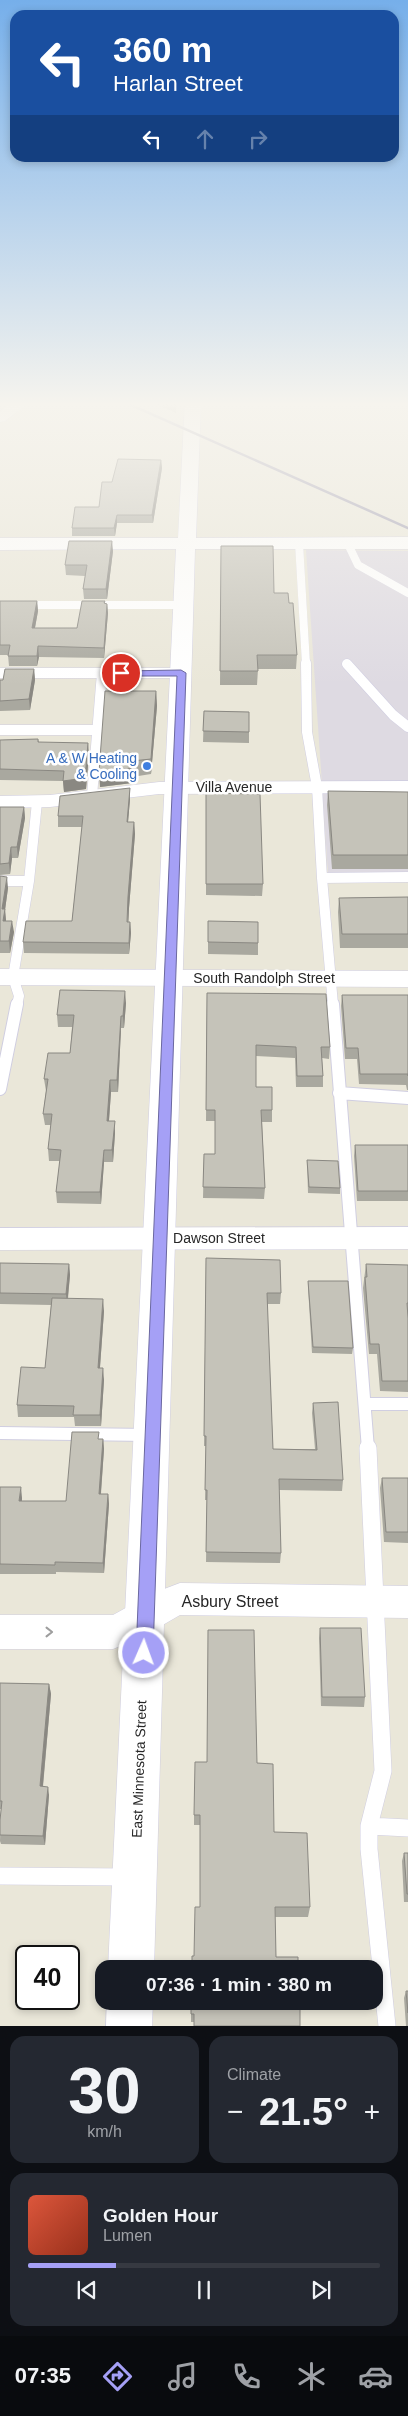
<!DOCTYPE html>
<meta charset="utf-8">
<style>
:root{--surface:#171b24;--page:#242831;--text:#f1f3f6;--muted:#9ea1a6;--line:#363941;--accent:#a5a0f6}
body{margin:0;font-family:Arial,sans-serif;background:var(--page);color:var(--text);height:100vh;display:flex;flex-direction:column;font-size:19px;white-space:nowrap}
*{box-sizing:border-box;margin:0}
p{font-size:16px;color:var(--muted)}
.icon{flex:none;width:28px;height:28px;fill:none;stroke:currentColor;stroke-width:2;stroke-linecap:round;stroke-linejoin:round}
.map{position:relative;height:2026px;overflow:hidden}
.panel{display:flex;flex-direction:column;gap:10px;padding:10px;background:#0d0f14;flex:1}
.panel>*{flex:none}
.hud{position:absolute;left:10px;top:10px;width:389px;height:152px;border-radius:15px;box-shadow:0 2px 8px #0003;background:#1a4fa0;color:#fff;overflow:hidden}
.speed{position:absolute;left:15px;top:1945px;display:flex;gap:10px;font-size:25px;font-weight:700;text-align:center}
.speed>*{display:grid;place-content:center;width:65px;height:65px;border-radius:50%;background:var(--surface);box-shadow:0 2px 8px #0003;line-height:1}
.speed .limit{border:2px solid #111;border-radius:8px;background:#fff;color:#111}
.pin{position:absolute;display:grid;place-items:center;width:42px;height:42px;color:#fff;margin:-21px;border:2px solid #fff;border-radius:50%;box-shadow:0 1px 5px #0007}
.me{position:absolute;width:55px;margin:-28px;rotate:2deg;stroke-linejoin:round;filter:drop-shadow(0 0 4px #0008)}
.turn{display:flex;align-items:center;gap:18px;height:105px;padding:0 20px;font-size:22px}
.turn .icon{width:65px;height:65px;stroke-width:2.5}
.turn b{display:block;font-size:35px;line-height:42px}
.lanes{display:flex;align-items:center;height:48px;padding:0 20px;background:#0003;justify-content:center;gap:25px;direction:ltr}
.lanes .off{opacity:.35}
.big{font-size:38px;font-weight:700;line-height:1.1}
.panel .tile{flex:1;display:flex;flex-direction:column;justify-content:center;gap:8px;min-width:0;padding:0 18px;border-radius:15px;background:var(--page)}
.panel .dial{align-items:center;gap:0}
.dial b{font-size:65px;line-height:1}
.song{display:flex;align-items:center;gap:15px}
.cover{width:60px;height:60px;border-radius:8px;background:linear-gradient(135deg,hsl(10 70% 55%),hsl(10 70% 35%))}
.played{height:5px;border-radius:2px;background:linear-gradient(90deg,var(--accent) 25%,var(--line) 25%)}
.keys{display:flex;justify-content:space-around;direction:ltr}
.heat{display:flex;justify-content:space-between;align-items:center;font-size:28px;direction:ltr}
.panel .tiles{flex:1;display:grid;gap:10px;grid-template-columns:1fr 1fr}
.tile:last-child{grid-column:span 2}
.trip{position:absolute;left:95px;top:1960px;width:288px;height:50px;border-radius:15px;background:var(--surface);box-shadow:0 2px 8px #0003;font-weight:700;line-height:50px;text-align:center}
.tabs{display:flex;height:80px;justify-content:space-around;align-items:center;background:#090b0e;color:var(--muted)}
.tabs .icon{width:35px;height:35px}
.tabs .on{color:var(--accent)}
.tabs b{font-size:22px;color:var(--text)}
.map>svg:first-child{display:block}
.industrial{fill:#dedae2}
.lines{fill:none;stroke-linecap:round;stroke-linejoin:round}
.lane-far3-casing{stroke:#d0cee1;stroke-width:8}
.lane-far2-casing{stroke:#d0cee1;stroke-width:11}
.lane-far1-casing{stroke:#d0cee1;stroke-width:14}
.lane-casing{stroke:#d0cee1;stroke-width:18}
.street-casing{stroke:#d0cee1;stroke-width:1}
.secondary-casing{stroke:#d0cee1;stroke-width:1}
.lane-far3{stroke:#fff;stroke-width:8}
.lane-far2{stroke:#fff;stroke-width:10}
.lane-far1{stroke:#fff;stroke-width:12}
.lane{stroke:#fff;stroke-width:17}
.street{fill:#fff;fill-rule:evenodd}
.secondary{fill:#fff;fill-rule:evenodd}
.rail{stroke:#9f9cb2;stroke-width:2.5}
.wall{fill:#a9a89f}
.shaded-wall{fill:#8a8882}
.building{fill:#c5c3b9;stroke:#8a8882}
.oneway{stroke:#9e9e9e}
.route{fill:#a5a0f6;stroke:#6b68a0}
.shop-dot{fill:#3f7fe0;stroke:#fff;stroke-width:2}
.labels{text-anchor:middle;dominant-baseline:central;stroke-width:5;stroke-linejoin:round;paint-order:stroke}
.shop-label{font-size:14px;fill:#366cbe;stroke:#fff;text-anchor:end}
.street-label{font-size:14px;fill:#272727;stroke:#fff}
.near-street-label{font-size:16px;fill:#272727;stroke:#fff}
</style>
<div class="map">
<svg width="408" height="2026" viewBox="0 0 408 2026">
<rect width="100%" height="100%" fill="#eae7d9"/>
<path class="industrial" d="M306,550L408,551V873H328Z"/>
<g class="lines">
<defs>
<path id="lane-far3" d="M299,543L306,664
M348,544L358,565L408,593
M0,605H184"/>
<path id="lane-far2" d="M306,663L307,732L317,787L322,878
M347,664L393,715L408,727
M0,730H96
M92,796L102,673
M0,881H29L37,802
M17,1005L19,996L13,977L29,881
M333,1005L322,878L408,877"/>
<path id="lane-far1" d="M333,1004L368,1449
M0,1089L17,1004
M339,1093L408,1098
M366,1404H408
M0,1433L148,1435"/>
<path id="lane" d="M368,1448L383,1771L369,1826V1849L387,2026
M369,1826L408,1828
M0,1876L126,1877"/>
<path id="street" d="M15,401H31L5,421L0,422V411Z
M0,668H181L187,669L190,673L187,677L181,678H0Z
M408,781V793L159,794L50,807L0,808V796L50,795L159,782Z
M0,969L408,971V987L0,985Z
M408,1227V1249L0,1250V1228Z
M180,1583L408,1586V1618L180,1615L142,1637L113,1649H0V1615H113L151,1594Z"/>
<path id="secondary" d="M185,401H201L196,538L408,537V549H195L154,1969H108L176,549L0,550V538H178Z
M107,2001H153L152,2026H106Z"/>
</defs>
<use href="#lane-far3" class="lane-far3-casing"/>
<use href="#lane-far2" class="lane-far2-casing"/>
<use href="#lane-far1" class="lane-far1-casing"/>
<use href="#lane" class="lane-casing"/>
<use href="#street" class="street-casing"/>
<use href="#secondary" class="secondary-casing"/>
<use href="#lane-far3" class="lane-far3"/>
<use href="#lane-far2" class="lane-far2"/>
<use href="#lane-far1" class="lane-far1"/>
<use href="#lane" class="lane"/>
<use href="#street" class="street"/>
<use href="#secondary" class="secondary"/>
<path class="rail" d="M122,401L408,528"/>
</g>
<path class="wall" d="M149,401H176V413Z
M161,460L162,468L153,523H117L115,536H72V528L99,507L112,482Z
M221,546L274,593L289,603L297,655L296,669H258L257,685H220Z
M113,551L107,599H84L83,589L85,576L66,575L65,565Z
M0,601H37L38,611L35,628H77L105,601V603L107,604L108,613L104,658L39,657L37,666H9L8,655H0Z
M34,669L35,680L30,710L0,711V680H3Z
M156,691L157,706L151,774L132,777V783L100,787Z
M204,711L249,712V743L203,742Z
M38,739L39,742L89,754L86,789L64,792L63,781L0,780V740Z
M130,788V799L128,822H134L135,834L129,908L128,922H130L131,933L129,954L24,953L23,942L72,921L82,827H58V816Z
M328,791L408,792V869H332L327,805Z
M206,793L263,884L262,896L206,895Z
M0,807H24L25,818L18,858H12L10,874L0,875Z
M0,876L8,888L5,910L6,921L14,932L10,953H0Z
M408,897V948H340L338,912L339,898Z
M208,921L258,943V955L208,954Z
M207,993L330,1047L329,1059L322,1058L323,1076V1087H296L295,1058L256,1056V1087L272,1110V1122H262L265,1188L264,1199L203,1198L204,1154H215V1121H206Z
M342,995H408V1090H407L406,1085L359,1084L357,1059H345L341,1006Z
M126,1003L124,1028H121L118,1092H111L109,1121L115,1133L113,1162H104L101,1204L57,1203L56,1192L60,1161H49L48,1149L51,1125H45L43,1114L46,1091L44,1079L70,1053L72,1027H58L57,1015Z
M355,1145H408V1201H357L354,1156Z
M307,1160L340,1188V1194L308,1193Z
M206,1258L281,1293L280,1304H267L273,1449H315L312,1413L313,1403L343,1480L342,1491L279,1490L281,1553L280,1563L206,1562L207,1500H205L206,1446H204Z
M0,1263L69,1264L70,1275L68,1299L104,1311L100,1368L104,1380L101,1426H75L74,1417H18L17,1405L45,1368L51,1305L0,1304Z
M366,1264L408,1265V1392L380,1391L377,1354H369L363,1288Z
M308,1281L353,1348L352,1354L312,1353L308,1287Z
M99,1439H103L104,1449L101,1494H108L109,1504L104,1573L56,1572V1574H0V1487L22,1498V1501H66Z
M382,1478H408V1543L384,1542L380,1488Z
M320,1628L365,1697L364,1707L321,1706L319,1638Z
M0,1683L49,1684L51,1694L43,1787L49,1795L45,1845L1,1844L0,1841L1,1809H0Z
M257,1763L274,1832L310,1907L308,1917H275L276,1957L194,1956L200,1907V1825H194V1815Z
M404,1853H408V1902H404L402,1861Z
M406,1991H408V2026H406L404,1998Z
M191,2001H300L194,2022H191Z"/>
<path class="shaded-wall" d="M161,460L162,468L153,523L152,515Z
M117,515V523L115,536L114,528Z
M112,541L113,551L107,599L106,589Z
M37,601L38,611L33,638L32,628Z
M107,604L108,613L104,658V648Z
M38,646L39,657L37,666V656Z
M34,669L35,680L30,710L29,699Z
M156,691L157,706L151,774V759Z
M88,743L89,754L86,789L64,792L63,781Z
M132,761V783L100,787L99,772Z
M130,788V799L127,834V822Z
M24,807L25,818L18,858L17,847Z
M134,822L135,834L129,908L128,933V897Z
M11,847L12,858L10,874L9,863Z
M7,877L8,888L5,910L6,920L4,932L2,909Z
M12,921L14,932L10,953L9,941Z
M130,922L131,933L129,954V943Z
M125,991L126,1003L124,1028L123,1016Z
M121,1016V1028L118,1092L117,1080Z
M110,1080L111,1092L108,1133L107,1121Z
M115,1121V1133L113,1162L112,1150Z
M104,1150V1162L101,1204L100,1192Z
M69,1264L70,1275L67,1305L66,1294Z
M103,1299L104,1311L99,1380L98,1368Z
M103,1368L104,1380L101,1426L100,1415Z
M103,1439L104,1449L100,1504L99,1494Z
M21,1487L22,1498L21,1511L19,1501Z
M108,1494L109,1504L104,1573L103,1563Z
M49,1684L51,1694L42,1795L40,1786Z
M48,1787L49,1795L45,1845L43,1836Z"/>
<path class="building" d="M118,459L161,460L152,515H117L114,528H72L75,507H99L102,482H112Z
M69,541H112L106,589H83L87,565H65Z
M221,546H273L274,593H288L289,603H293L297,655H257L258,671H220Z
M0,601H37L32,628H77L82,601H105L104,603L107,604L104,648L38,646L37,656H8L10,645H0Z
M5,669H34L29,699L0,701V680H3Z
M105,691H156L151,759L132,761L131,768L99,772Z
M204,711L249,712V732L203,731Z
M38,739V742L88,743L85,778L63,781L64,771L0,769V740Z
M130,788L127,822H134L128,897L127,922H130L129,943L23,942L26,921H72L83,816H58L60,796Z
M328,791L408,792V855H333Z
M206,793L260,794L263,884H206Z
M0,807H24L17,847H11L9,863L0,864Z
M0,876L7,877L2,909H5L3,921H12L9,941H0Z
M408,897V934H342L339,898Z
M208,921L258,922V943L208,942Z
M60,990L125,991L123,1016H121L117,1080H110L107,1121H115L112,1150H104L100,1192H56L61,1150L48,1149L52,1114H43L48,1079H44L48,1053H70L74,1015H57Z
M207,993L326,994L330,1047H321L323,1076H297L296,1047L256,1045V1087H272V1110H261L265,1188L203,1187L204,1154H215V1110H206Z
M342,995H408V1076V1074H360L358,1048H346Z
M355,1145H408V1191H358Z
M307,1160L338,1161L340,1188L309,1187Z
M206,1258L280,1260L281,1293H267L273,1449L317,1450L313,1403L338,1402L343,1480L279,1479L281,1553L206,1552L207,1490H205L206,1436H204Z
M0,1263L69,1264L66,1294L0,1293Z
M366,1264L408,1265V1303H407L408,1318V1381H382L379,1344H370L365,1277H367Z
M308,1281H348L353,1348L313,1347Z
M52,1298L103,1299L98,1368H103L100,1415H73L74,1406L17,1405L21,1367L45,1368Z
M72,1432H99L98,1439H103L99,1494H108L103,1563L55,1562V1565L0,1564V1487H21L19,1501H66Z
M382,1478H408V1532H386Z
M320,1628H361L365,1697H322Z
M208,1630H254L257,1763L273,1764L274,1832L307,1833L310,1907H275L276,1957H298V1969H192V1956H194L195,1907H200V1815H194L195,1762H207Z
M0,1683L49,1684L40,1786L48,1787L43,1836L0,1835V1820L2,1801H0Z
M404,1853H408V1894H407Z
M406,1991H408V2013Z
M191,2001H300V2026H194V2014H191Z"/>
<defs><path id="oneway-chevron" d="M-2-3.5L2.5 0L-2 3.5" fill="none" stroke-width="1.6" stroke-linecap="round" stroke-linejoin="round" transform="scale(1.25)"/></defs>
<use class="oneway" href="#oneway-chevron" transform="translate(49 1632)"/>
<linearGradient id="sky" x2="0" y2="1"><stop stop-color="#76afea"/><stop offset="0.59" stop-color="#f6f4ee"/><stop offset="1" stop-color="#f6f4ee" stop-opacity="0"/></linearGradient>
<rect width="408" height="685" fill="url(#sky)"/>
<path class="route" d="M181,670L186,673L153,1653L150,1659L144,1661L139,1659L136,1653L177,676H121L117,673L121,671Z"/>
<circle class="shop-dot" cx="147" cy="766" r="5"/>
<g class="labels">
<g class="shop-label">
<text x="137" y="758">A &amp; W Heating<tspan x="137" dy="16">&amp; Cooling</tspan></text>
</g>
<g class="street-label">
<text x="234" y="787">Villa Avenue</text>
<text x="264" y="978">South Randolph Street</text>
<text x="219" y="1238">Dawson Street</text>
<text transform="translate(139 1769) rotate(-88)">East Minnesota Street</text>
</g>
<g class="near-street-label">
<text x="230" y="1601">Asbury Street</text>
</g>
</g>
</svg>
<div class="speed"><div class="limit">40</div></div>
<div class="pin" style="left:121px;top:673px;background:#d93025"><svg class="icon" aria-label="arrive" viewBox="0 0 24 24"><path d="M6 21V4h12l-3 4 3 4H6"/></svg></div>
<svg class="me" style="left:144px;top:1653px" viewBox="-20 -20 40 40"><circle r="17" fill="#a5a0f6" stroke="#fff" stroke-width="3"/><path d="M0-11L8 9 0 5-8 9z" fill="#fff"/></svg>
<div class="trip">07:36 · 1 min · 380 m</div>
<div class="hud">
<div class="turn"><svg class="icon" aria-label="left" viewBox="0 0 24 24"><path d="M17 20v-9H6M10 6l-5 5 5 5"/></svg><div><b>360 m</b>Harlan Street</div></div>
<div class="lanes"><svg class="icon" aria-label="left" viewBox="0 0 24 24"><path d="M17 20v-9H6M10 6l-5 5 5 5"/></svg><svg class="icon off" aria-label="ahead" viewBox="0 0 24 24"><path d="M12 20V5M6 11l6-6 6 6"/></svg><svg class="icon off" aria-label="right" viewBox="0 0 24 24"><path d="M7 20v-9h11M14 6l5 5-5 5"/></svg></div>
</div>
</div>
<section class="panel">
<div class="tiles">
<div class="tile dial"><b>30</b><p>km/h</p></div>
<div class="tile"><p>Climate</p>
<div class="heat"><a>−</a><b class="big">21.5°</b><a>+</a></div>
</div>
<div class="tile">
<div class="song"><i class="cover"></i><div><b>Golden Hour</b><p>Lumen</p></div></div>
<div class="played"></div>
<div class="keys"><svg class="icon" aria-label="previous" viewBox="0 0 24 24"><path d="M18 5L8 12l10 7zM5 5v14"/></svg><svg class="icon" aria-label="pause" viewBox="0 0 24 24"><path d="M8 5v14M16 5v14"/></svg><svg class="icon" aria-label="next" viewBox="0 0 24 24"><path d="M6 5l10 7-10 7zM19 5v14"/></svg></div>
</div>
</div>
</section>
<nav class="tabs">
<b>07:35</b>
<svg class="icon on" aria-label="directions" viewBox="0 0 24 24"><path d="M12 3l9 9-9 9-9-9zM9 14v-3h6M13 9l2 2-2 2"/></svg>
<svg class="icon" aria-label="music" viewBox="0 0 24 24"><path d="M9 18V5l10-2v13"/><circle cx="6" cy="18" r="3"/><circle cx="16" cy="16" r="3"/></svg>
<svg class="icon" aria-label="phone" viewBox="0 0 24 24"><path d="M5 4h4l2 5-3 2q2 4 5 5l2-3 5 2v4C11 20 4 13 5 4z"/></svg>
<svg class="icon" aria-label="climate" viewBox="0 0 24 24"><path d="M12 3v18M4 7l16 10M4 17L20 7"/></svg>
<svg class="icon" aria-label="car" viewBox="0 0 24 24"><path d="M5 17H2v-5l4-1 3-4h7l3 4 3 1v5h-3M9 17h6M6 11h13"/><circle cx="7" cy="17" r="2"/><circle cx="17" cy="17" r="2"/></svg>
</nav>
